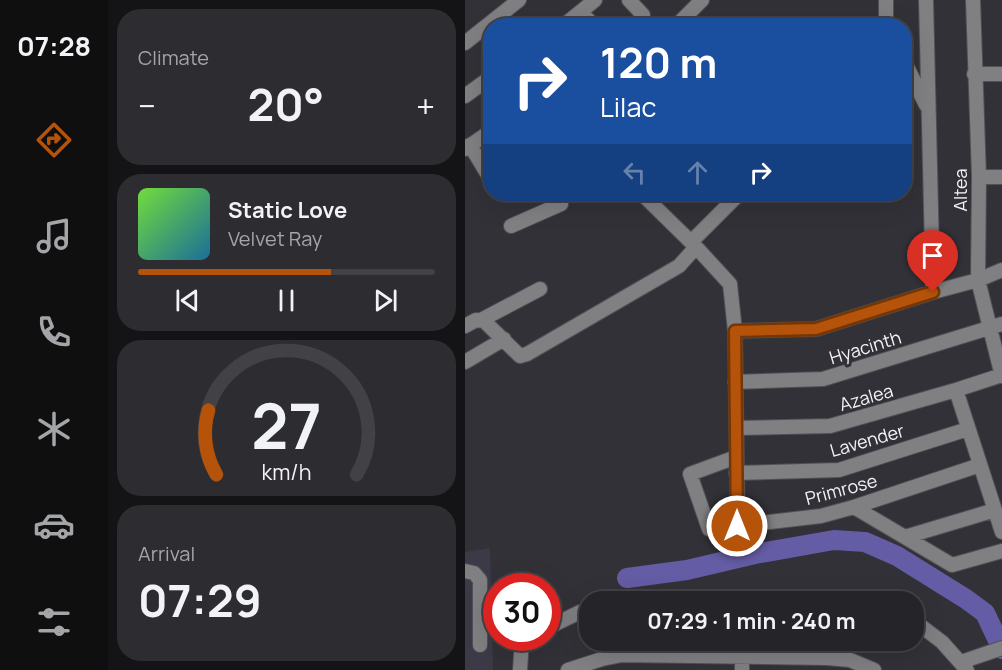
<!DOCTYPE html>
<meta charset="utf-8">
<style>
:root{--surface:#252529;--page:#2d2d31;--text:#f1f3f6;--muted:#a3a5a8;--line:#424246;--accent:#b45309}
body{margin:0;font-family:Manrope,sans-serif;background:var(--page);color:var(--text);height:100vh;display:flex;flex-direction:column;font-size:22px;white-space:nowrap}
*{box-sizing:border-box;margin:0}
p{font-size:20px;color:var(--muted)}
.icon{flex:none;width:33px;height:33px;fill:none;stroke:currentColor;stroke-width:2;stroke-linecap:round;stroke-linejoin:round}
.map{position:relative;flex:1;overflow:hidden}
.details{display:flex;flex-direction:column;gap:9px;padding:9px;background:#141417;width:357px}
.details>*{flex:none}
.guide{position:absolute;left:18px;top:18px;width:429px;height:183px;border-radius:24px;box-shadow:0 6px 24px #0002,0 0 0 2px var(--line);background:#1a4fa0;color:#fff;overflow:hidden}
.speed{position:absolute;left:18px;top:573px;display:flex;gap:12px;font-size:30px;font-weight:700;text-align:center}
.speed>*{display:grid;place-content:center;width:78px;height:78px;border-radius:50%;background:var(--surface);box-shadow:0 6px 24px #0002,0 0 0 2px var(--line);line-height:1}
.speed .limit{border:9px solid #d22;background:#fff;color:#111}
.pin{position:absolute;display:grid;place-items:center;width:51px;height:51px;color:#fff;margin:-62px -26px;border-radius:50% 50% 50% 0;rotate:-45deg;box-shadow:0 0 6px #0007}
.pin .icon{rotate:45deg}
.me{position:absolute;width:66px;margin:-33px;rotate:0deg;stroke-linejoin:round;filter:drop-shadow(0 0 4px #0008)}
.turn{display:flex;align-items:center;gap:21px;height:126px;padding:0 18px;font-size:27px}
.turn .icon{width:78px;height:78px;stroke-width:2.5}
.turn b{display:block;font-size:42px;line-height:51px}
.lanes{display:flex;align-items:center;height:57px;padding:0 18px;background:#0003;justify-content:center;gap:30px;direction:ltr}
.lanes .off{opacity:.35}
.big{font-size:45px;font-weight:700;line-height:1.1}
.details .tile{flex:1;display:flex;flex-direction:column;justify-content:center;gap:9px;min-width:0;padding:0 21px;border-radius:24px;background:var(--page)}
.details .dial{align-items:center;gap:0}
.dial svg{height:156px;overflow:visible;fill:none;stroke:var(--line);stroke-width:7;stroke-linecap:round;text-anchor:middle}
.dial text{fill:var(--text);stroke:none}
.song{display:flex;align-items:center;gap:18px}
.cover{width:72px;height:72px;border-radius:9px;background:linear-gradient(135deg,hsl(100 70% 55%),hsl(200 70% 35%))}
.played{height:6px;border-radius:3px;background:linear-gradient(90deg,var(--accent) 65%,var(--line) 65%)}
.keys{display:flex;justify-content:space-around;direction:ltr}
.heat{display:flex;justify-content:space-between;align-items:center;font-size:33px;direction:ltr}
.trip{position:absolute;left:114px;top:591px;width:345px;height:60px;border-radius:24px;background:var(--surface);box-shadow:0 6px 24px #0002,0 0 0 2px var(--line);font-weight:700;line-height:60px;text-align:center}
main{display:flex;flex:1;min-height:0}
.tabs{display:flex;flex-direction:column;width:108px;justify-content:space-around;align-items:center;background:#0f0f10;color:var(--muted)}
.tabs .icon{width:42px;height:42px}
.tabs .selected{color:var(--accent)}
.tabs b{font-size:27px;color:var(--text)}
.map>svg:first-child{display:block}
.built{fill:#3b3a46}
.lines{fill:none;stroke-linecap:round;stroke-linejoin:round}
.river{stroke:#645ca4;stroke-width:20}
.minor-casing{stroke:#505056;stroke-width:16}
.minor{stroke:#808083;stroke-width:14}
.route-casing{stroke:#753606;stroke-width:15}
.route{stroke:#b45309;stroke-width:10}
.labels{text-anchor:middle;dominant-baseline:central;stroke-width:6;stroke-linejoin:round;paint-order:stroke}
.street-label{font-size:18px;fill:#f3f3f7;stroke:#313137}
</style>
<main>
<nav class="tabs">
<b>07:28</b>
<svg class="icon selected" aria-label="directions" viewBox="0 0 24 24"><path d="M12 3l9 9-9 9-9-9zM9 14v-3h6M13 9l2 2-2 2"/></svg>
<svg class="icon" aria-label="music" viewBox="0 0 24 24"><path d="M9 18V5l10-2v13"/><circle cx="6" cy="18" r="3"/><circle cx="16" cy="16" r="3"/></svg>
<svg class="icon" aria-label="phone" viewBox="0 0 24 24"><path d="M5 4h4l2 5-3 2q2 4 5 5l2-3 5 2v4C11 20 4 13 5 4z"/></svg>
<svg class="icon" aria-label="climate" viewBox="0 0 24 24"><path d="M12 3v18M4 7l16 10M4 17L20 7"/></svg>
<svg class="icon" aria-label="car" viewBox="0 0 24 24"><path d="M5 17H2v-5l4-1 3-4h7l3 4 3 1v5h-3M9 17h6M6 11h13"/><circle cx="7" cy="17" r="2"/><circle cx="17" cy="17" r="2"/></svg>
<svg class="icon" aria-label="filters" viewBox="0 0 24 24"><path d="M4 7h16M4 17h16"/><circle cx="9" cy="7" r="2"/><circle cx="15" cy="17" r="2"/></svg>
</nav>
<section class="details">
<div class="tile"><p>Climate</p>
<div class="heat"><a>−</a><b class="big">20°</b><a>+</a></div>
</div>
<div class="tile">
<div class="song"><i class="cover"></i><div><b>Static Love</b><p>Velvet Ray</p></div></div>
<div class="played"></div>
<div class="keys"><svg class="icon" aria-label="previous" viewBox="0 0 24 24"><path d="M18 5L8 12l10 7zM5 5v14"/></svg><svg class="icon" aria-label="pause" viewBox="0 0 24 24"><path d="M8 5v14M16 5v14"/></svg><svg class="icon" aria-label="next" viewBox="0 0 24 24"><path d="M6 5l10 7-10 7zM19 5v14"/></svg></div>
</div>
<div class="tile dial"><svg viewBox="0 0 100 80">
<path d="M14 69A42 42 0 1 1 86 69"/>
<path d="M14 69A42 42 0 0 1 10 36" stroke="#b45309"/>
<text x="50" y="56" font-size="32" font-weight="700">27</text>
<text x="50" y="72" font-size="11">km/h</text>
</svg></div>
<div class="tile"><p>Arrival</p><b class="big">07:29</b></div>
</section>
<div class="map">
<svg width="537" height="670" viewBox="0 0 537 670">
<rect width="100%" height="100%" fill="#313137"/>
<path class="built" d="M25,548L28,670H0V552Z"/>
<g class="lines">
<path class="river" d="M162,578L222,570L290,554L369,540L400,542L432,556L501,599L520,613L537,649"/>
<defs>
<path id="minor" d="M164,0L178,15
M421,0V26
M461,0L468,292
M508,0L514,177L513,280L537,376
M116,12L129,26
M98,26L130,0
M211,26L237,0
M0,43L54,0
M440,63L461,105
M509,74H537
M0,96L26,77
M5,145L26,180
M0,149L26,131
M514,177H537
M177,194L231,247L265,284L270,331L273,548
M46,226L96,204L90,194
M226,242L274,194
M16,320L75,289
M0,326L11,320L19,321L55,356L62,354L214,266L231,247
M270,331L351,329L468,292L513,280L537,270
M0,362L39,339
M270,382L358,379L537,324
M491,390L537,532
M271,428L365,426L491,390L537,375
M271,457L225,474L244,529L356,516L389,507L515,465
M271,473L374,470L503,429
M389,507L487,565L537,551
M440,537L530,510
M0,571L9,573L15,580V645
M242,602L305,599L384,598L396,602
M448,620L477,642L502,670
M82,628L115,612L124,610
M496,662L537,648
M55,670L57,640L62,638
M103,670L137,659L157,655L362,658L385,660L409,670
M277,670V640"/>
</defs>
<use href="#minor" class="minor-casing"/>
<use href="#minor" class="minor"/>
</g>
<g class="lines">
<defs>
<path id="route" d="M272,526L270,331L351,329L468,292"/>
</defs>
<use href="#route" class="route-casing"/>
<use href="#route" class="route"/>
</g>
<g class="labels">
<g class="street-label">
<text transform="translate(495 190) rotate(-90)">Altea</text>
<text transform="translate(400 347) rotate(-17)">Hyacinth</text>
<text transform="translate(401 397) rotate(-16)">Azalea</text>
<text transform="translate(402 440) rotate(-16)">Lavender</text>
<text transform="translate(376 489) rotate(-15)">Primrose</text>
</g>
</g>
</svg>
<div class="speed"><div class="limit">30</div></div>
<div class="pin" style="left:468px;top:292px;background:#d93025"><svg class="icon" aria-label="arrive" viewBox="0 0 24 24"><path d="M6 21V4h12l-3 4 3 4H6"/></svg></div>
<svg class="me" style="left:272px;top:526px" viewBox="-20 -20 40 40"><circle r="17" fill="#b45309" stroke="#fff" stroke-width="3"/><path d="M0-11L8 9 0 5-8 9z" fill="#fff"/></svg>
<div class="trip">07:29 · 1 min · 240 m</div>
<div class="guide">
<div class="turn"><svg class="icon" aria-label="right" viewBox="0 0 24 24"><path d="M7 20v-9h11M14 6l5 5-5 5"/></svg><div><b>120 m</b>Lilac</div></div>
<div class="lanes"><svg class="icon off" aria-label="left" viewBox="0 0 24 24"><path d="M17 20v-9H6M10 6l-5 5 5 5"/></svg><svg class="icon off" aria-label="ahead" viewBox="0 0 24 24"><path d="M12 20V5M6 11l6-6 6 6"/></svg><svg class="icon" aria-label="right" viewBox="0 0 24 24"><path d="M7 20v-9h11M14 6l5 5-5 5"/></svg></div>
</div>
</div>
</main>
